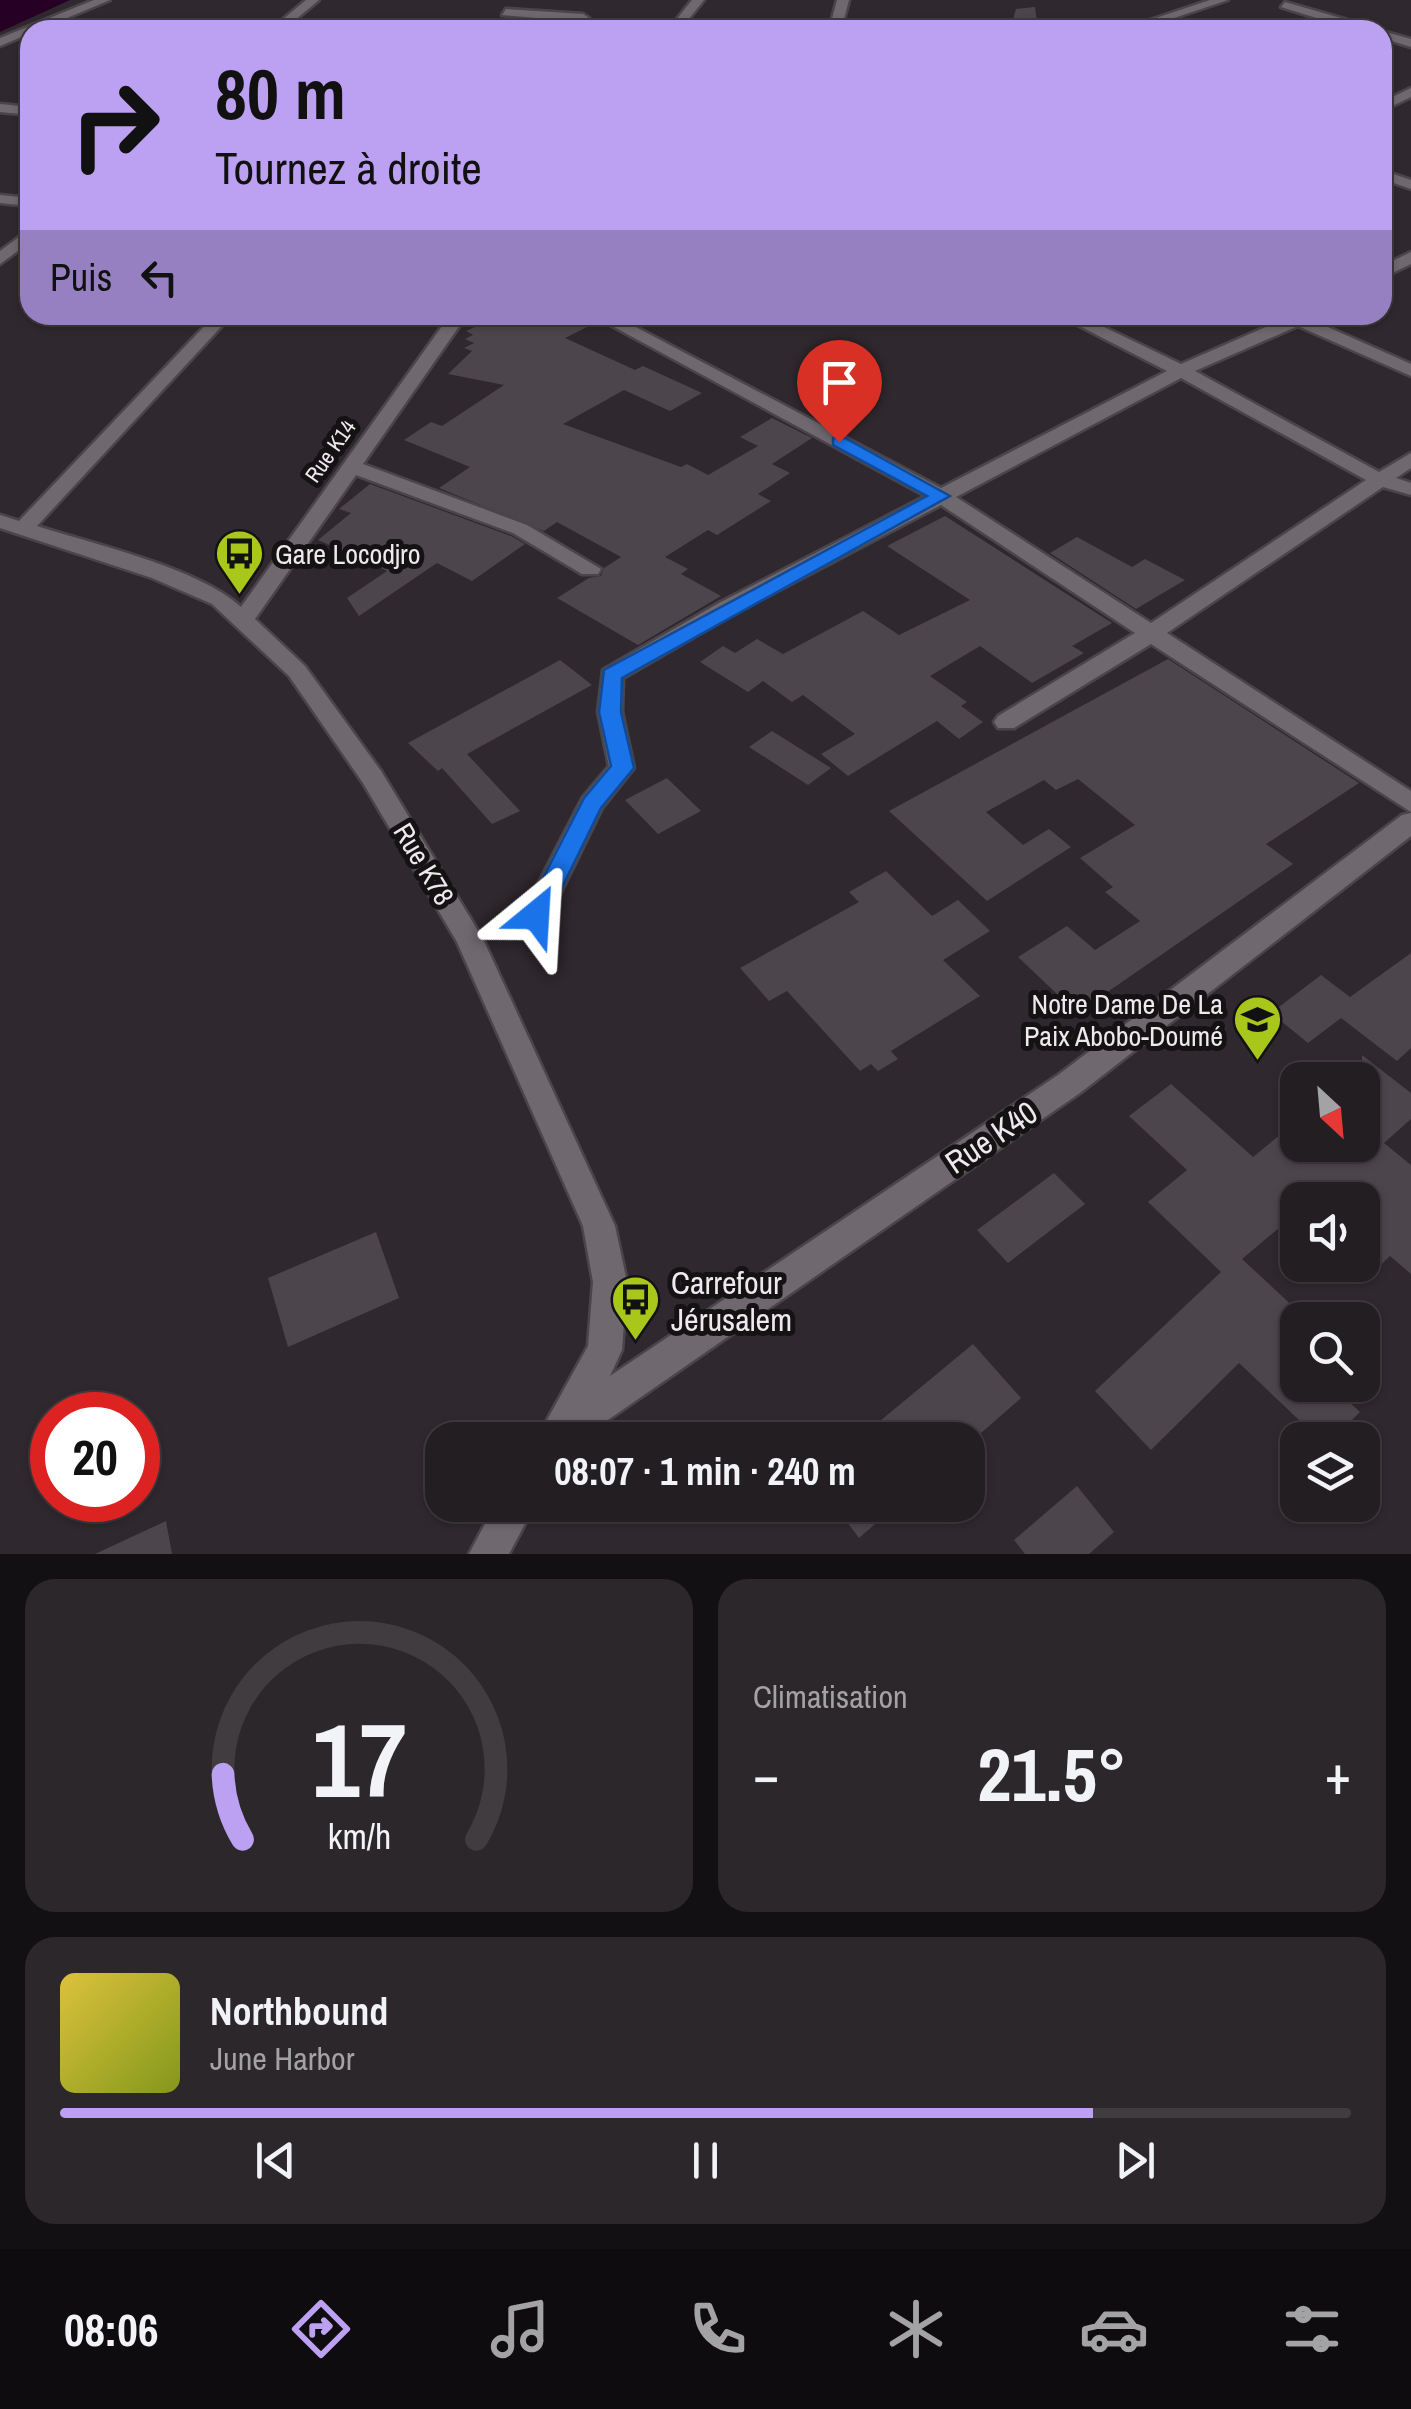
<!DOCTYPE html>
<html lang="fr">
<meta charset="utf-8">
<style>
:root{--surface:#231e22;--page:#2b272a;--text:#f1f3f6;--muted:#a3a2a5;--line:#403c40;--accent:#bca0f2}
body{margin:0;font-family:"Archivo Narrow",sans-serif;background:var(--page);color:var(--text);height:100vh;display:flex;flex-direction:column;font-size:38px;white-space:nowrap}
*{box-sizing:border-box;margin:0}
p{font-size:32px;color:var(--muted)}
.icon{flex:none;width:55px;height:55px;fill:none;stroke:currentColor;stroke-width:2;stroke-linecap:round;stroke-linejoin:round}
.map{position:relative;height:1554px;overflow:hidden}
.drawer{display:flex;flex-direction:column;gap:25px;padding:25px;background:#131013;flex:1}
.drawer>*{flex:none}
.hud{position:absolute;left:20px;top:20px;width:1372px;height:305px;border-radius:30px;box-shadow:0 2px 8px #0004,0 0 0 2px var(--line);background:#bca0f2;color:#111;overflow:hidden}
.needle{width:65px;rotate:154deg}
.controls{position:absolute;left:1280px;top:1062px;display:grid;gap:20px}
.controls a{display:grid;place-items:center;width:100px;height:100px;border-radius:20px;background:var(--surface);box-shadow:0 2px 8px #0004,0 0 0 2px var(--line);font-size:50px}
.speed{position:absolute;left:30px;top:1392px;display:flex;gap:20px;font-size:50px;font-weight:700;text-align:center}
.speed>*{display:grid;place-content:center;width:130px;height:130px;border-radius:50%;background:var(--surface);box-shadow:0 2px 8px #0004,0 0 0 2px var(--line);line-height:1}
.speed .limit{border:15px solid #d22;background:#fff;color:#111}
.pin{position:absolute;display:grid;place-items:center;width:85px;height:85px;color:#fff;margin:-102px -42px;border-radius:50% 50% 50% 0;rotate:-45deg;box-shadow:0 0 10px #0007}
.pin .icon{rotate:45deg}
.me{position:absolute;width:110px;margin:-55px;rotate:27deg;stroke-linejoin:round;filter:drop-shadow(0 0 8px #0008)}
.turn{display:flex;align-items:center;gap:35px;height:210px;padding:0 30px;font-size:45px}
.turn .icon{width:130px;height:130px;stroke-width:2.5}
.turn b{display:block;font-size:70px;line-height:85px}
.then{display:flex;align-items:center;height:95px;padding:0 30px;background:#0003;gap:20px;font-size:38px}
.big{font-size:75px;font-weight:700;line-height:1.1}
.drawer .card{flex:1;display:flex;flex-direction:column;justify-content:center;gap:15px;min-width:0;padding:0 35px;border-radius:30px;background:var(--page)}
.drawer .dial{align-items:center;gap:0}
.dial svg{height:260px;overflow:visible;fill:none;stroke:var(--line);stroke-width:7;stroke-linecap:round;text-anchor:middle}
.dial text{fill:var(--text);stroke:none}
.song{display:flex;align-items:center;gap:30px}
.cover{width:120px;height:120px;border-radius:15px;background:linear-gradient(135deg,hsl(50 70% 55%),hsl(70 70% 35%))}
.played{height:10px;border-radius:5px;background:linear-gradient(90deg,var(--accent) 80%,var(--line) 80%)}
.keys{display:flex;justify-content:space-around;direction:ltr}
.heat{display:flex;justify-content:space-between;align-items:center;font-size:55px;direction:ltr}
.drawer .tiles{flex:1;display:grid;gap:25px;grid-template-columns:1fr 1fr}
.card:last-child{grid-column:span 2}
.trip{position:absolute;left:425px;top:1422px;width:560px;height:100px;border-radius:30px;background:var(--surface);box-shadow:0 2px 8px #0004,0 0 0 2px var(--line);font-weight:700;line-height:100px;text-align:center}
.menu{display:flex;height:160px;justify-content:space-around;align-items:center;background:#0e0c0e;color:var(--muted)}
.menu .icon{width:70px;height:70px}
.menu .current{color:var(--accent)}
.menu b{font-size:45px;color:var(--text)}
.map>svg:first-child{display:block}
.water{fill:#270125}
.building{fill:#4d454c}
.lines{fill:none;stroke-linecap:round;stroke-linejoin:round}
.minor-casing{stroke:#4a454a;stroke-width:5}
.minor{fill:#70686f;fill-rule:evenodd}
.route{fill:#1a73e8;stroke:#114b97;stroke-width:2.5}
.labels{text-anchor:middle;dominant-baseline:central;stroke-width:10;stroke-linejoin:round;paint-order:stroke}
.far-street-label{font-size:22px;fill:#ede9ed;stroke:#151214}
.poi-label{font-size:28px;fill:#ede9ed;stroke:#151214;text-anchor:start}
.street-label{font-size:28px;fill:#ede9ed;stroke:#151214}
.near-street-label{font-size:32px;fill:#ede9ed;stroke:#151214}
.near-poi-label{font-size:32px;fill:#ede9ed;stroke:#151214;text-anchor:start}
</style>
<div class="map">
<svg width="1411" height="1554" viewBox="0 0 1411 1554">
<rect width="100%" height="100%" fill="#2f282e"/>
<path class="water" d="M0,0H70L0,32Z"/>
<path class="building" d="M1035,7L1038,30H1010L1016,9Z
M500,315H588L597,322L565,338L635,370L643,366L702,393L670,411L624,390L563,424L681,467L687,464L708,475L758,446L740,437L772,418L812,438L772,464L790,473L758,494L771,501L717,535L708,530L665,557L688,569L681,574L721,596L638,645L557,598L589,578L601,576L604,568L621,557L557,522L544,531L439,488L470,467L404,440L431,422L442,426L504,385L448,374L472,351L464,348L474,343L465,339L473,335L466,331Z
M370,484L511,536L525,544L472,581L437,563L359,616L347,598L387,571L318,540L351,513L339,509Z
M945,516L1112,623L1072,646L1084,653L1032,683L980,646L930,676L967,702L961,706L983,722L959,739L937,721L848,776L821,754L855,734L803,695L792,702L763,681L748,692L700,662L723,646L735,653L757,639L783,654L863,611L899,635L970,600L887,546Z
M1077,537L1132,567L1145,559L1185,580L1136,609L1050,553Z
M1168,659L1359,783L1266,844L1293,864L1077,1013L1018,957L1067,926L1095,950L1140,921L1105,892L1113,887L1080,858L1135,825L1078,779L1056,790L1044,780L986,812L1023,845L1049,829L1071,847L987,901L889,811Z
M560,660L592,685L467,754L520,811L492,824L442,768L438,771L408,743Z
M772,731L831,768L808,785L749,747Z
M667,778L701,811L658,834L625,800Z
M886,871L932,916L958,900L990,931L943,960L980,996L891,1051L898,1059L878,1071L871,1064L860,1071L787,991L769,1001L740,968L859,902L849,892Z
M1411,953V1048L1397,1061L1341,1018L1308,1043L1271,1013L1321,975L1350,997Z
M1362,1055L1411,1093V1119L1384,1143L1411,1165V1274L1390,1256L1362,1283V1200H1298V1212L1242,1259L1298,1311V1385H1331L1360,1412L1332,1440H1320L1239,1363L1151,1450L1095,1391L1221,1272L1148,1202L1187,1170L1129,1116L1171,1084L1253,1157L1298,1120V1145H1362Z
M1054,1173L1085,1204L1008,1263L977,1230Z
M376,1232L399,1298L288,1347L268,1278Z
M973,1344L1021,1398L973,1440H857Z
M1077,1486L1114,1532L1089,1554H1025L1014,1540Z
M834,1505H897L859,1538Z
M166,1521L172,1554H95Z"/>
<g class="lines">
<defs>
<path id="minor" d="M94,0H110L0,46V38Z
M306,0H319L283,30H270Z
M692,0H704L680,30H668Z
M837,0H849L841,30H829Z
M1210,0H1228L1138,30H1120Z
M1285,2L1372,27L1374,30H1355L1281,7Z
M506,9L583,14L589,18L583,22L502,15Z
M1382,31L1411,39V47L1382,38Z
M1411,88V97L1382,111V102Z
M0,104L30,107V115L0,112Z
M1382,170L1411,180V189L1382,179Z
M0,195L30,198V206L0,203Z
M30,229V242L0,264V251Z
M1411,252V264L1382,278V266Z
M215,315H232L37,526C93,544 199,568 241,607L450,315H467L363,464L527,525L601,569L598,574H582L513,533L356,475L255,619L305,666L381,771L483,939L615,1226L627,1282L622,1350L610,1376L1058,1075L1402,815L1411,813V836L1080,1093L579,1440H536L588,1346L593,1282L583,1226L457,942L363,783L289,676L212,604L152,578L0,528V515L19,521Z
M592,315H613L941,488L1167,371L1058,315H1079L1181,364L1284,319L1280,315H1316L1312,320L1411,364V376L1298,326L1195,371L1379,472L1411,453V468L1396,478L1411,483V495L1383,487L1167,633L1411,791V812L1151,644L1014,728H998L994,722L998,716L1135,633L941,505L735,613L623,678L622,712L634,768L602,808L546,923H526L522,915L583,797L609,766L598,712L603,670L719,603L926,496ZM1181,378L1366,480L1151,623L956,497Z
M495,1505H535L509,1554H469Z"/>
</defs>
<use href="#minor" class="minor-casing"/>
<use href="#minor" class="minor"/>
</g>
<path class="route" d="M833,438H845L950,496L622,678L621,712L634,768L601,808L545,922H527L524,915L584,798L611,766L599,712L604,670L927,496L833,445Z"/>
<defs>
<symbol id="bus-pin" viewBox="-11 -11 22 30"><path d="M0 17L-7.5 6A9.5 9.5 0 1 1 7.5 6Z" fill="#a9c71b" stroke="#151214"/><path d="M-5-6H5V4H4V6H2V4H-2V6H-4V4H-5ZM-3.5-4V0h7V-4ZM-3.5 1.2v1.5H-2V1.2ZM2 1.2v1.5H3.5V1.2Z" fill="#111"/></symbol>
<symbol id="school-pin" viewBox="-11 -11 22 30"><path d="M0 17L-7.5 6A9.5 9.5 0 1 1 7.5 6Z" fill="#a9c71b" stroke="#151214"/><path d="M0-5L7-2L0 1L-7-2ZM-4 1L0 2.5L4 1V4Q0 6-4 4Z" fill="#111"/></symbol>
</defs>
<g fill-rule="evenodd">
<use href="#bus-pin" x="212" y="526" width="55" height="75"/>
<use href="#school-pin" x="1230" y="992" width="55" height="75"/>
<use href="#bus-pin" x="608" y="1272" width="55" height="75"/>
</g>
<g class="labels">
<g class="far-street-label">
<text transform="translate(330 451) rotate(-55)">Rue K14</text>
</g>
<g class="poi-label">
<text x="275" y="554">Gare Locodjro</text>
<text x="1223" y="1004" text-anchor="end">Notre Dame De La<tspan x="1223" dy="32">Paix Abobo-Doumé</tspan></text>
</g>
<g class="street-label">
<text transform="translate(424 864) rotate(59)">Rue K78</text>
</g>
<g class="near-street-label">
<text transform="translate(991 1137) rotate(-34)">Rue K40</text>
</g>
<g class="near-poi-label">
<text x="671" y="1282">Carrefour<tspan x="671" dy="37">Jérusalem</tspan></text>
</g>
</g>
</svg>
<div class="controls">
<a><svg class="needle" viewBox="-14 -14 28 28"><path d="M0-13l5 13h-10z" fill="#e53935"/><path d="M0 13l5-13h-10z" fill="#a3a2a5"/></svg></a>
<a><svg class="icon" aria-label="sound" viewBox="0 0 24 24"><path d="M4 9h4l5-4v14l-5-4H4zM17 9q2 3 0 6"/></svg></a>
<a><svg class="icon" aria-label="search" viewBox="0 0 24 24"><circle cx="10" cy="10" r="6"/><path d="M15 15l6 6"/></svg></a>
<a><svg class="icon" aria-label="layers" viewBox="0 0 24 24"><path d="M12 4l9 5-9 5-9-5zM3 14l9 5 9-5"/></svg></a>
</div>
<div class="speed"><div class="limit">20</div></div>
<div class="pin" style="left:839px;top:442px;background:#d93025"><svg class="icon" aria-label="arrive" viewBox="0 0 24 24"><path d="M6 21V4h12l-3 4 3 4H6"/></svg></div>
<svg class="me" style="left:536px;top:915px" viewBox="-20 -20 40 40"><path d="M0-17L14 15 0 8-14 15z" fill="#1a73e8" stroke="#fff" stroke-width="4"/></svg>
<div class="trip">08:07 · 1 min · 240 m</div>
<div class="hud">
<div class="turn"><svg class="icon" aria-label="right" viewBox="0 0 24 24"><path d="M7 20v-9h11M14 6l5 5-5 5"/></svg><div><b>80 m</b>Tournez à droite</div></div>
<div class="then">Puis<svg class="icon" aria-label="left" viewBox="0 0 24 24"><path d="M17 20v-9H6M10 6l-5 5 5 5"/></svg></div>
</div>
</div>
<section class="drawer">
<div class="tiles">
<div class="card dial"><svg viewBox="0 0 100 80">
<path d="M14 69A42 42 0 1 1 86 69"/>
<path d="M14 69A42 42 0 0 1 8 49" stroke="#bca0f2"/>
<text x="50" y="56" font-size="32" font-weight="700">17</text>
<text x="50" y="72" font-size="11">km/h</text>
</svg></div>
<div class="card"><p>Climatisation</p>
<div class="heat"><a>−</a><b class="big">21.5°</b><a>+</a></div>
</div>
<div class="card">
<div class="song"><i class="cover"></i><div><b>Northbound</b><p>June Harbor</p></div></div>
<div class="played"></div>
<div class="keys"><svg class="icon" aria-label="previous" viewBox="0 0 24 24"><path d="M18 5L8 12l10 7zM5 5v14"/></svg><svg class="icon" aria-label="pause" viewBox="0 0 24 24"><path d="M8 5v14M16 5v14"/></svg><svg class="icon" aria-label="next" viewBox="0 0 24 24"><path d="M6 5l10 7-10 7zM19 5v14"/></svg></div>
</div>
</div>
</section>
<nav class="menu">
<b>08:06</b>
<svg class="icon current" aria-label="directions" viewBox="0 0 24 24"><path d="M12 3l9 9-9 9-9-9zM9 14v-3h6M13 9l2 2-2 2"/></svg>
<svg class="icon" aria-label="music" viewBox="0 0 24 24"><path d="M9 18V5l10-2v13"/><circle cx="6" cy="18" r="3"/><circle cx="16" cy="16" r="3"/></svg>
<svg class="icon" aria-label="phone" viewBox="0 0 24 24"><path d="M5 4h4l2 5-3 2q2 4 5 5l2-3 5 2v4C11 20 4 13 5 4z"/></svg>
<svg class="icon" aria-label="climate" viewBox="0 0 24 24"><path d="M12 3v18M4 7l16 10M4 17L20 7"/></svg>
<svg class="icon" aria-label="car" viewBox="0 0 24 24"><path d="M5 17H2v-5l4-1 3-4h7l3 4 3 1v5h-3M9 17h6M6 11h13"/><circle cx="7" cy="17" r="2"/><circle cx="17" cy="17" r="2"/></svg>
<svg class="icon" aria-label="filters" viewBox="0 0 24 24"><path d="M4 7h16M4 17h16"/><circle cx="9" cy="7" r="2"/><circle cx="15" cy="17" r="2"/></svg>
</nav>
